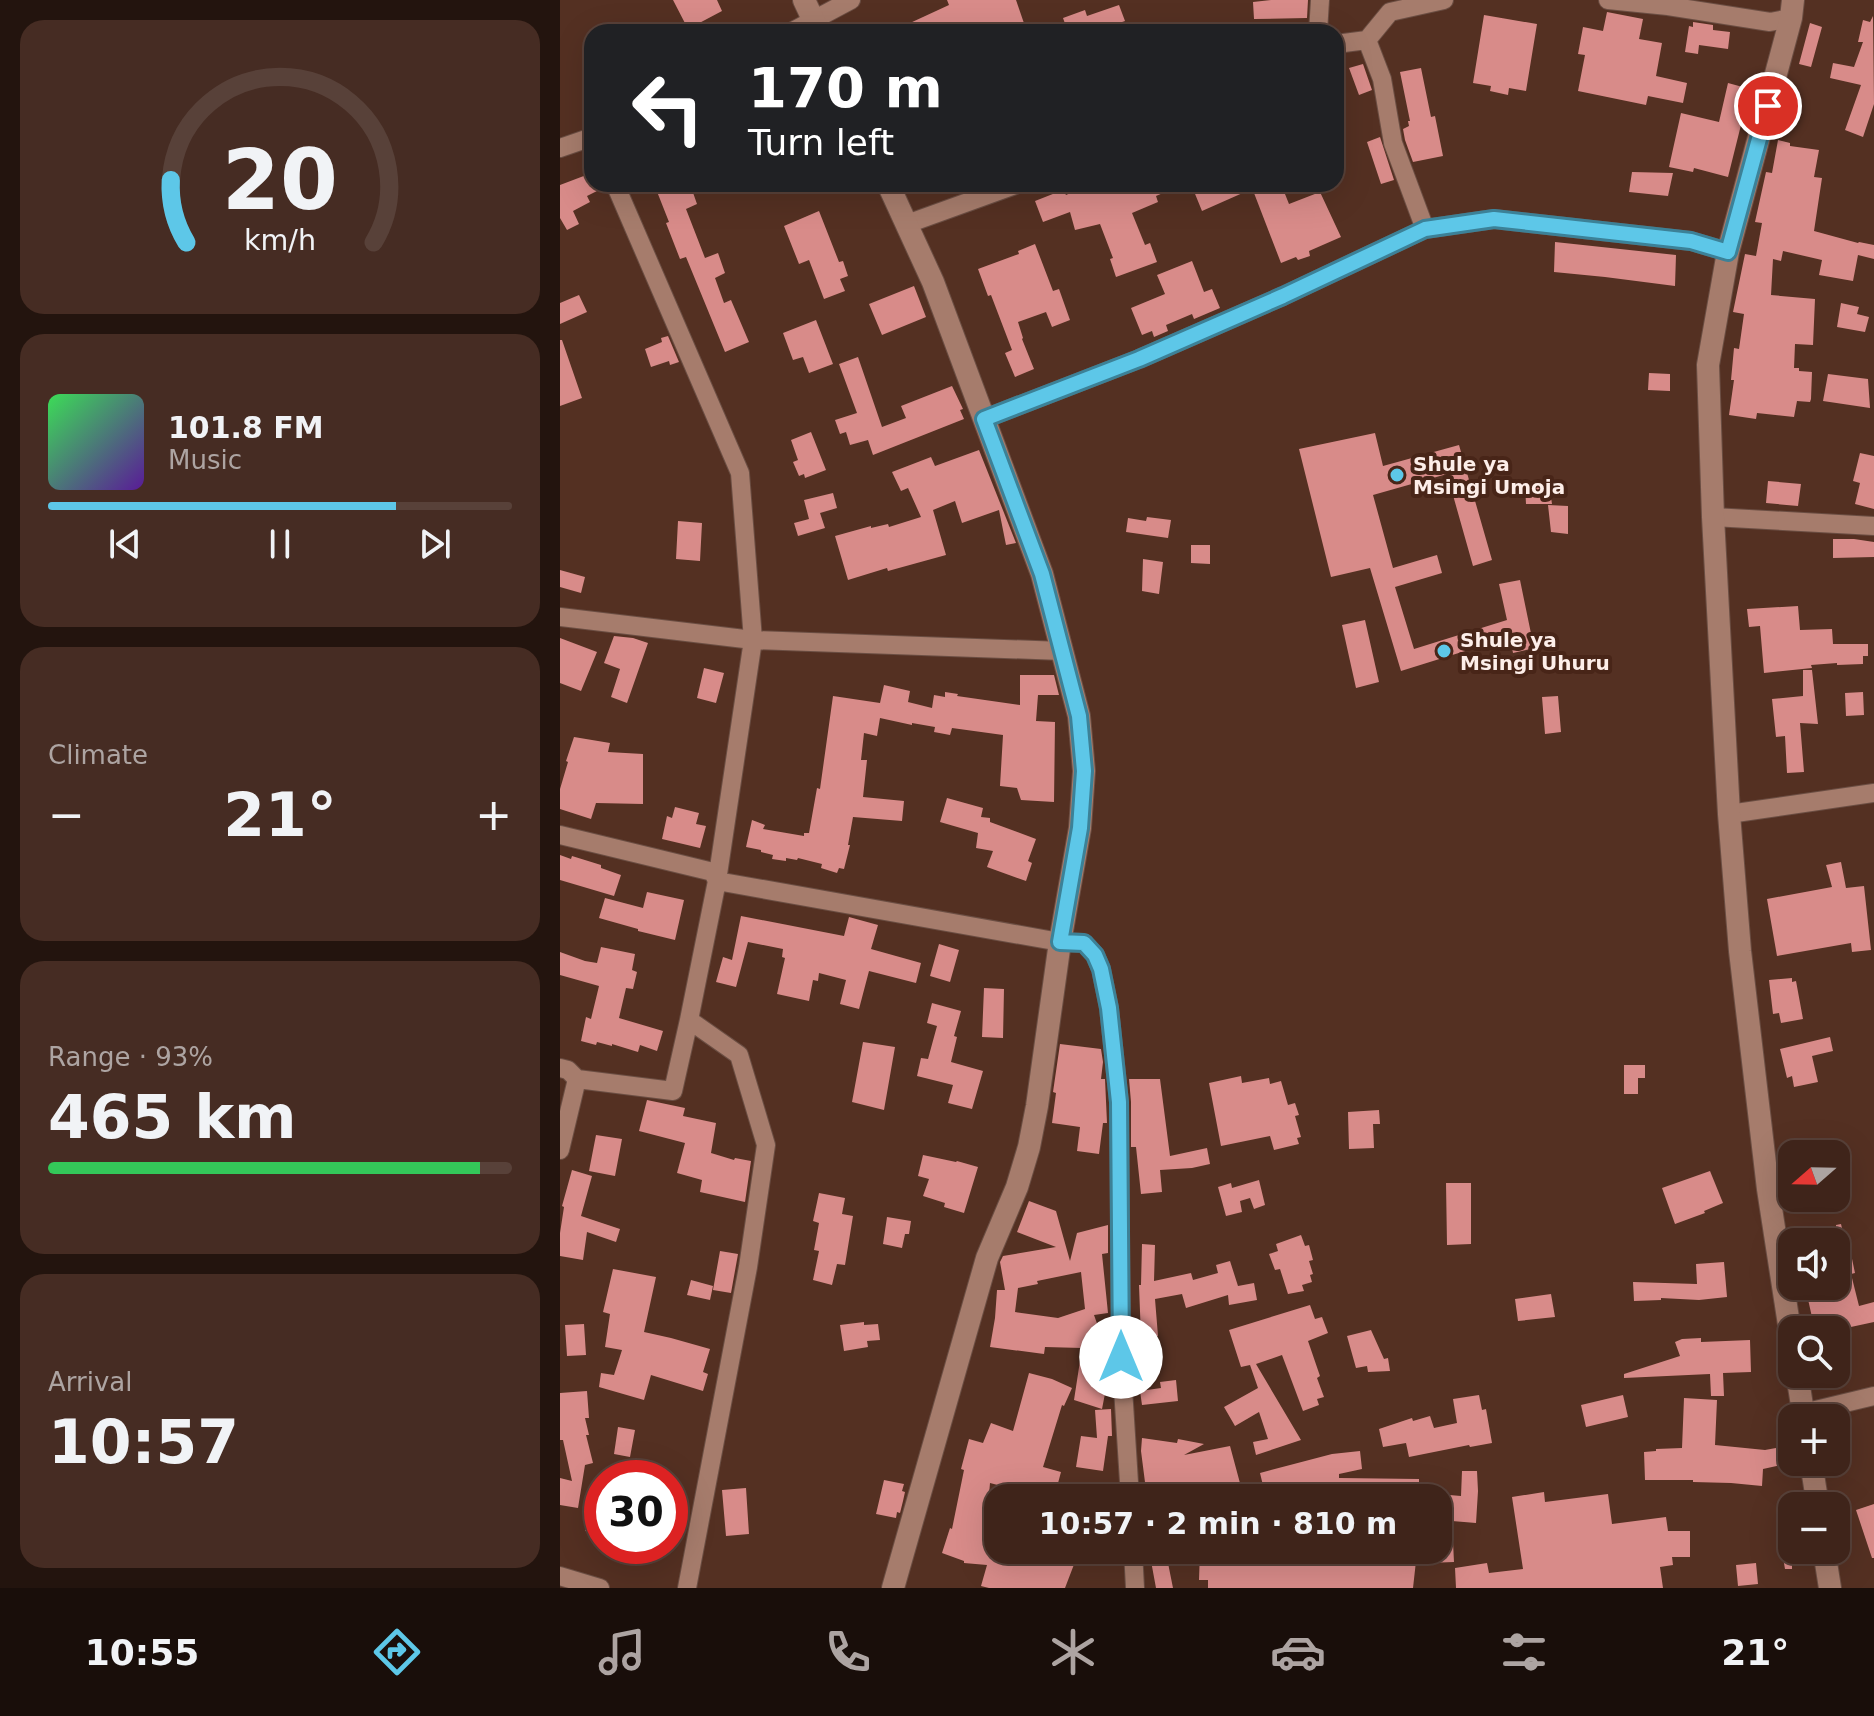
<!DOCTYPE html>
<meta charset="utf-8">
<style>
:root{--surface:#3f241a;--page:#462c23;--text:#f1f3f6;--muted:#ada4a2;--line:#584139;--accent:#5dc7e8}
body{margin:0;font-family:"DejaVu Sans",sans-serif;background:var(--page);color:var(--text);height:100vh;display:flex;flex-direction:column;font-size:30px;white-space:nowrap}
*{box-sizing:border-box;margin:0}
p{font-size:26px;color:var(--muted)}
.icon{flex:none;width:44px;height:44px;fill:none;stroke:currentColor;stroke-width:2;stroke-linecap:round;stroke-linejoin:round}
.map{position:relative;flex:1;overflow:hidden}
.details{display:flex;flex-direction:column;gap:20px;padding:20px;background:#23140e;width:560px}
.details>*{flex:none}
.top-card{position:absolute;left:24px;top:24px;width:760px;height:168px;border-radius:24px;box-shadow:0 8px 32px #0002,0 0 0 2px var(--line);background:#202124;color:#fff;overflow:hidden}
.needle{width:52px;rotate:250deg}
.controls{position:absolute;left:1218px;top:1140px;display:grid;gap:16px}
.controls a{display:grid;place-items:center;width:72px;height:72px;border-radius:16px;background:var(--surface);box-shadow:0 8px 32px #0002,0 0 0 2px var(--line);font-size:40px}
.speed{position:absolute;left:24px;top:1460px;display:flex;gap:16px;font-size:40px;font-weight:700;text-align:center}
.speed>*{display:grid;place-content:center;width:104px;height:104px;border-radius:50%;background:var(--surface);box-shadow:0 8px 32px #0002,0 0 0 2px var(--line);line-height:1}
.speed .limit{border:12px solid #d22;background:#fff;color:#111}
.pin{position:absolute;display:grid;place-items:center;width:68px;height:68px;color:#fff;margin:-34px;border:4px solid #fff;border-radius:50%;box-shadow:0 2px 8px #0007}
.me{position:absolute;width:88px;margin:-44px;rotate:0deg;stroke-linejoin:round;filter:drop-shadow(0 0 6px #0008)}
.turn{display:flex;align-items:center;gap:28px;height:168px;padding:0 32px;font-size:36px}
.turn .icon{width:104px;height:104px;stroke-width:2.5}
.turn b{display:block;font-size:56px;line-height:68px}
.big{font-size:60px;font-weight:800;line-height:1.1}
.details .tile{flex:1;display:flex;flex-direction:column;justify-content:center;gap:12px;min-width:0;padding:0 28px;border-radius:24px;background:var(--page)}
.details .dial{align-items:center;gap:0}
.dial svg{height:208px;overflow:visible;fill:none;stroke:var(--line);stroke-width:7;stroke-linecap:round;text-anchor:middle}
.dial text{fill:var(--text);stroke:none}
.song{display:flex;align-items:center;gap:24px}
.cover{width:96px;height:96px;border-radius:12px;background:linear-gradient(135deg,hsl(130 70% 55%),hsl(270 70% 35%))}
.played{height:8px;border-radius:4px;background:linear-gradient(90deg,var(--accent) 75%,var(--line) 75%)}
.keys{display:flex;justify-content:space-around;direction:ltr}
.heat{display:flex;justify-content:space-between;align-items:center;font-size:44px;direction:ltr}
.charge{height:12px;border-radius:6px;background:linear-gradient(90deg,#34c759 93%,var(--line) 0)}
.trip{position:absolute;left:424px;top:1484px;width:468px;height:80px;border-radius:24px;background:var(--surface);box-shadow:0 8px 32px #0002,0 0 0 2px var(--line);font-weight:800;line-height:80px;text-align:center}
.menu{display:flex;height:128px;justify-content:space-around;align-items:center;background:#190e0a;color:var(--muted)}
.menu .icon{width:56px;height:56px}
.menu .on{color:var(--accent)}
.menu b{font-size:36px;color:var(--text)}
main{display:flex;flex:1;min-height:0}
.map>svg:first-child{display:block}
.building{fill:#d88b89;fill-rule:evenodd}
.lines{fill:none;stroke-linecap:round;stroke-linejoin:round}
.minor-casing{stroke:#6b4e43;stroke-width:20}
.tertiary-casing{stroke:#6b4e43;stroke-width:24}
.minor{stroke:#a67c6c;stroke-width:18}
.tertiary{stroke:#a67c6c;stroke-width:22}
.route-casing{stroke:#3c8197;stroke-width:20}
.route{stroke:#5dc7e8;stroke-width:14}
.poi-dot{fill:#5dc7e8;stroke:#482518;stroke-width:3}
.labels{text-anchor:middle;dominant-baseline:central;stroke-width:8;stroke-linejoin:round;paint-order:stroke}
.poi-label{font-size:20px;font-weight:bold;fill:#fdeee9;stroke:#482518;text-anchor:start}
</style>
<main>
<section class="details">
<div class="tile dial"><svg viewBox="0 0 100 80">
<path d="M14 69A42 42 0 1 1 86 69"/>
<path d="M14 69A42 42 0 0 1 8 45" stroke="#5dc7e8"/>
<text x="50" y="56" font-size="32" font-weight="700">20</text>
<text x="50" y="72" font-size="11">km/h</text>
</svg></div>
<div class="tile">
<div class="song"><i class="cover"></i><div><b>101.8 FM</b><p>Music</p></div></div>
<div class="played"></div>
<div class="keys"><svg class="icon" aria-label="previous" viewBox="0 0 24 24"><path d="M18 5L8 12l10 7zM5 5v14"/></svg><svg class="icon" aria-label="pause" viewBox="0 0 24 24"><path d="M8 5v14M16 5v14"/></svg><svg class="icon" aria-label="next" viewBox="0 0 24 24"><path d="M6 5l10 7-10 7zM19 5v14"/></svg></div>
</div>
<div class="tile"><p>Climate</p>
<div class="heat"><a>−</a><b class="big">21°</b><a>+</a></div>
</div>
<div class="tile"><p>Range · 93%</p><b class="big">465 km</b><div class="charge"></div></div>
<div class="tile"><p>Arrival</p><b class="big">10:57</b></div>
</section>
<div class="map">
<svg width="1314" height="1588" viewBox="0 0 1314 1588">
<rect width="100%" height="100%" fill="#543022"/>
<path class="building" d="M113,0H157L162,11L128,29Z
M387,0H456L467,32H407L404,26L398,28L397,25L382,32H355L350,23L389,5Z
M711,0H748L747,18L694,19L693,2Z
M559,5L565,21L533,32H508L503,18L525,10L527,16Z
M1047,12L1083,19L1079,39L1102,43L1096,76L1127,83L1123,103L1088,96L1086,105L1018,91L1025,55L1018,54L1023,27L1043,31Z
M924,15L977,24L966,91L949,88L948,95L930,91L931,86L913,83Z
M1313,16L1314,104L1303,137L1285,130L1301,85L1270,78L1273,63L1294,67L1303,42H1298L1303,20L1310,22Z
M1133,22L1153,25V30L1170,32L1168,49L1139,45L1138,54L1125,52L1129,26L1133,27Z
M1250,23L1262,27L1251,67L1239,64Z
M803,64L812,90L799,95L789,68Z
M861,68L871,117L875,116L883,156L853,162L845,140L843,129L849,126L848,121H850L840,72Z
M1168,83L1190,89L1168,177L1134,168L1133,172L1109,167L1121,113L1159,122Z
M820,137L834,180L821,184L807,142Z
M1218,140L1230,143V146L1259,150L1254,177L1262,178L1254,231L1298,243L1299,242L1314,245V259L1298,255L1293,281L1259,275L1262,260L1223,251L1221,261L1213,259L1211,295L1255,299L1253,345L1235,344L1234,368H1239V371L1252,372L1251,399L1250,402L1237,401L1234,417L1197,413L1196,419L1169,415L1174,380H1171L1174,348L1179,349L1184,314L1173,312L1185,254L1196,256L1202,223L1195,222L1206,172L1212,173Z
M1072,172L1113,173L1108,196L1069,192Z
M29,174L32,184L37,191L27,196L30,202L13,211L19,224L7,230L0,218V185Z
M94,184H130L137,204L126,209L145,258L158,253L165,273L155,278L164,303L171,300L189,342L165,352L126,257L120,259L106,223L109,222Z
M531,184H624L596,196L598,202L572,213L585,245L590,243L597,262L556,277L550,259L553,258L540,224L515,230L510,212L483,222L475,201L503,190L506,195Z
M631,184H703L642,211Z
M715,184H721L729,204L760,192L781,237L749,251L750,256L738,260L736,257L721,263L694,193Z
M259,211L279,262L283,261L288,276L280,279L285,291L264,299L249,260L239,264L224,226Z
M995,242L1116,255L1115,286L1045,277L994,272Z
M475,244L493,291L499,289L510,320L492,327L486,312L458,322L463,338L462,339L474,369L455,377L445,353L452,350L431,295L428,296L418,269L459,254L458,251Z
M632,261L644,292L652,289L660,308L634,319L632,314L606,325L608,331L594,337L592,331L582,335L571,308L605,294L597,275Z
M354,286L366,317L322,335L309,304Z
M19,295L27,312L0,324V303Z
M1281,303L1299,307L1297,314L1309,317L1305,332L1277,327Z
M256,320L273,364L249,373L243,357L233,360L223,333Z
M108,336L119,362L110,365L109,361L91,367L85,349L102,342L101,338Z
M0,340H2L22,398L0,406Z
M298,357L322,427L346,418L341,406L392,386L403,409L400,410L404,419L313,455L308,440L290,445L286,432L280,434L275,420L297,413L279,364Z
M1089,373L1110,374V391L1088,390Z
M1268,374L1308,379L1310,408L1263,401Z
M251,432L266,470L245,478L244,474L239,476L233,462L238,460L231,440Z
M815,433L823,466L899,445L932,560L913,566L887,474L813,495L833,568L877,555L882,573L835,587L854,649L947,620L939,584L960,580L974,648L953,653L950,637L841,671L810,568L771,577L739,449Z
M419,450L456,543L446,545L439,510L402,523L395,501L373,510L386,555L328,571L327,568L288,580L275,536L311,526V528L328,524L329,527L361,517L348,488L341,491L332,472L371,457L375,466Z
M1300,453L1314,456V509L1295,504L1300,483L1293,481Z
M1208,481L1241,484L1238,506L1206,503Z
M989,484L992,504H966L965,485Z
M273,493L277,508L260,513L265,528L238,536L234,523L249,519L244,500Z
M988,505L1008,506V534L991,532Z
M587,517L611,520L608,538L566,532L568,518L586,521Z
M118,521L142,523L140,561L116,559Z
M1273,539H1294L1314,542V557L1273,558Z
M631,545H650V564L631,563Z
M583,559L603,562L599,594L582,591Z
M0,570L25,577L21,593L0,587Z
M1238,606L1240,630L1272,629L1273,644H1308V656H1303V664L1277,665V663L1251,665L1252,668L1204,673L1200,626L1189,627L1187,609Z
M805,620L819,682L796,688L782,625Z
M54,636L73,638L88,643L67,703L51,697L60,669L44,663Z
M0,638L37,652L21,691L0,683Z
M144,668L164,673L156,703L137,698Z
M1243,670H1252L1258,724L1240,723L1244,772L1227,773L1225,736L1216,737L1212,699L1243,696Z
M460,675H494L499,695H478L476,721L495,722L494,802L461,800L457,788L440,786L443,735L392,728L390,735L374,732L375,727L352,723V725L320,718L317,736L304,733L301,760H307L303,797L344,801L342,821L293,817L288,845H290L284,869L279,868L277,873L261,868L262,864L238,858L237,860L226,858V861L212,859L213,855L201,852V850L186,847L192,820L205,825L203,829L244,836V833H249L257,788L260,789L273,696L320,703L324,685L350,691L348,702L372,708L374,695L385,697V692L398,694L397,696L460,705Z
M1303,692L1304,715L1286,716L1285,693Z
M998,696L1001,732L985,734L982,697Z
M14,737L50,743L48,752L83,754V804L36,803L31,819L0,809V789L8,762L6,761Z
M387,798L423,808L421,817L430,818V822L476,839L468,861L472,863L466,881L427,867L433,851L416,848L418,833L380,822Z
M115,807L139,813L136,824L146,826L140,848L102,839L107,816L112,818Z
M0,855L11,859L12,856L41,865V868L61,875L54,896L0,880Z
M1281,862L1286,888L1304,886L1311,950L1292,952L1291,943L1217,956L1207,899L1272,887L1266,865Z
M87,892L124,900L115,940L78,931V929L39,918L45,898L83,908Z
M181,916L284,936L289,917L318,925L311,949L361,963L356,983L309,971L299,1009L280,1004L286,980L259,973L258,981L253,980L249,1001L217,994L225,958L222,957L223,949L188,942L176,987L156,982L163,957L172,960Z
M379,944L399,950L390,982L370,976Z
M41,947L75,954L72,970L77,972L73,989L66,988L59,1018L103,1031L97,1051L80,1045L78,1052L52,1044V1046L37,1042L36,1045L21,1041L26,1017L31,1019L39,986L0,975V952L25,961L37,963Z
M1232,978V982L1236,981L1243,1019L1221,1023L1219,1013L1213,1014L1209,980Z
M424,988L444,989L443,1038L422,1037Z
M372,1003L401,1011L394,1036L397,1037L391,1062L423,1071L412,1109L388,1103L393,1085L357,1076L361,1058L368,1059L377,1026L367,1023Z
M1270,1037L1273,1051L1252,1056L1258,1082L1234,1087L1232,1076L1227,1078L1220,1049Z
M303,1042L335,1047L324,1110L292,1102Z
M500,1044L541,1049L543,1062L541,1079H545L547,1123H543L539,1154L517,1151L520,1127L492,1123L496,1093L493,1092Z
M1064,1065H1085V1078H1078V1094H1064Z
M681,1076L682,1083L709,1078L710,1084L721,1081L728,1105L735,1103L739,1115L735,1116L741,1137L737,1138L739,1144L714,1150L710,1136L661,1146L649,1083Z
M569,1079H600L610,1156L647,1148L650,1164L632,1168L600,1170L602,1192L581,1194L576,1147H571V1102Z
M87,1100L125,1108L123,1116L156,1123L151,1153L174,1160L175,1158L191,1161L185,1202L140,1192L142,1180L117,1173L125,1143L79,1131Z
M819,1110L820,1124H813L814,1148L789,1149L788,1112Z
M36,1135L62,1139L55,1176L29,1171Z
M363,1155L396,1162L397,1161L418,1167L404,1213L384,1207L385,1203L363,1196L369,1179L358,1176Z
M12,1170L32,1176L21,1216L60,1229L56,1242L27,1232L23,1260L0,1256V1233L4,1207L2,1206Z
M1150,1171L1163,1203L1144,1211L1145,1213L1115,1224L1102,1188Z
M699,1180L705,1205L694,1209L690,1198L680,1201L682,1212L666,1216L658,1187L671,1183L672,1188Z
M886,1183H911V1244L887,1245Z
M259,1193L285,1198L282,1214L293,1216L285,1265L277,1264L272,1285L253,1280L259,1251L254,1250L259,1223L253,1221Z
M469,1201L496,1211L510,1261L517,1233L548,1225V1253L542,1254L548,1313L534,1315L549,1357L550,1368L542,1409L514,1400L522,1348L485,1347L484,1354L430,1347L435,1318L437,1290H445L440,1262L443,1256L496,1247L457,1232ZM521,1272L525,1309L498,1318L455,1312L458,1288L478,1284L477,1281Z
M327,1217L351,1221L349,1234H345L342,1248L323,1244Z
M1281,1224L1288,1254H1291L1295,1273L1291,1274L1299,1306L1314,1302V1322L1277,1330H1263L1262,1324L1254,1326L1245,1286H1276V1225Z
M741,1235L745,1246L749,1245L753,1260L749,1261L753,1274L750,1275L752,1282L742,1285L744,1291L728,1294L720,1269L715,1270L709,1254L718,1251L716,1244Z
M582,1244L595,1245L594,1281L631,1273L633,1280L658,1273L656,1265L670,1261L678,1286L694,1283L697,1300L669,1305L668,1295L626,1308L622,1294L595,1299L598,1336L581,1338L579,1285H581Z
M160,1251L178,1254L171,1293L153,1290Z
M1164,1262L1167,1297L1139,1300L1101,1298V1300L1074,1301L1073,1282L1137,1284L1136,1264Z
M53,1269L96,1277L84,1332L111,1338L150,1349L143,1372L148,1374L143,1391L91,1375L84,1400L39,1387L41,1373L54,1375L62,1350L45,1347L50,1314L43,1312Z
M131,1280L153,1286L150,1300L127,1295Z
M991,1294L995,1317L958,1321L955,1299Z
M750,1305L755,1319L762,1317L768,1333L748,1341L760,1376L757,1378L764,1397L757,1399L759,1405L743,1411L722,1355L696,1364L741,1440L696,1455L693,1442L708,1439L699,1412L675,1426L664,1407L698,1388L690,1365L681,1367L669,1330Z
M304,1322V1325L318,1324L320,1340L307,1341L308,1347L284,1351L280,1325Z
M24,1324L26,1355L7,1356L5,1325Z
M811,1330L824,1359L828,1358L830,1371L808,1372L807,1366L796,1368L787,1336Z
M1141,1338V1342L1190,1340L1191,1372L1163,1373L1164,1396H1151L1150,1374L1064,1378V1374L1120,1356L1115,1342L1122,1339Z
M469,1373L492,1379L512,1388L504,1406L502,1405L483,1467L501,1472L494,1498H487L430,1483L426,1530L438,1532V1550H501L500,1553L518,1554L505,1588H429L421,1586L427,1565L404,1563V1561L382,1553L390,1528L392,1529L404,1470L401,1469L409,1439L423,1443L431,1423L453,1431Z
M616,1380L618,1401L582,1405L580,1391L601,1388L600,1382Z
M27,1391L29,1418H25L29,1435H26L33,1463L25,1465L18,1508L0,1505V1478L12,1481L3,1440H0V1393Z
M919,1395L922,1410L926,1409L932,1443L910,1447L909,1445L849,1457L846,1443L823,1447L819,1429L852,1418L853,1421L870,1416L874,1428L897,1423L893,1399Z
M1063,1395L1068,1417L1026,1427L1021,1405Z
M1124,1398L1157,1400L1155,1445L1205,1450L1227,1446L1230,1463L1203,1469L1202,1486L1171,1483L1133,1482V1480H1085L1084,1452L1096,1451V1449L1122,1448Z
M551,1409L552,1436H548L543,1471L516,1467L521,1436L537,1438L535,1410Z
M58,1427L75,1430L70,1457L54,1454Z
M582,1438L617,1443L618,1439L644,1444L624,1455L670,1446L684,1498H651L650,1483L586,1490L581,1451Z
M800,1451L802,1469L779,1474V1478L859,1479V1498H769V1496L706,1498L700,1473L772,1454Z
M902,1471H917L918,1491L916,1523L892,1521L894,1562L868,1563V1550H878V1494L901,1496Z
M324,1480L344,1484L342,1491L345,1492L343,1501L340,1513L337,1512L336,1518L316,1514Z
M186,1488L189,1534L166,1536L162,1490Z
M984,1492L985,1502L1048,1494L1052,1524L1106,1517L1108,1531H1130V1557H1112L1113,1565L1100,1567L1103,1588H896L895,1568L927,1563L929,1573L963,1569L952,1497Z
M29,1501L42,1502L39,1533L25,1531Z
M1314,1504V1558H1312L1296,1510Z
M1232,1526V1569H1225L1218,1529Z
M640,1550H675V1554L715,1557V1554L744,1553L786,1557V1555L856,1561L853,1588H648V1580H639Z
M607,1558L613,1588H596L591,1561Z
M1196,1563L1198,1584L1178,1586L1176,1565Z"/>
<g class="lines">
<defs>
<path id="minor" d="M1048,0L1108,6L1210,22L1231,18
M231,32L291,0
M758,32L760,0
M807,40L822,79L833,143L865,229
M776,44L807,40L830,12L884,0
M0,148L32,137
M55,184L180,473L193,640L157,881L129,1020L179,1055L206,1145L188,1267L127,1588
M347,224L458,184
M424,419L579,359L723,296L865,229L934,219L1131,241L1168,252
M1153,517L1314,526
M0,617L193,640L502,651
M1169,814L1314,793
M0,835L153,872L157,881L500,942L524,943L535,955L541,969L549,1008L559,1102L561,1357L570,1498
M0,1068L8,1070L17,1079L0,1150
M17,1079L113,1091L129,1020
M1243,1413L1314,1396
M573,1550L575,1588
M0,1576L40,1588"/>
<path id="tertiary" d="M244,0L259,32
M328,184L373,282L482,574L519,716L524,771L520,828L500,942L477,1106L469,1147L457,1187L427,1258L333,1588
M1232,1344L1208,1189L1180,951L1169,814L1153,517L1148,365L1168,252L1231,18L1233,0
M1237,1374L1244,1418
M1251,1462L1258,1506
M1264,1550L1270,1588"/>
</defs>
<use href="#minor" class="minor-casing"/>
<use href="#tertiary" class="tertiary-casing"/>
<use href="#minor" class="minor"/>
<use href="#tertiary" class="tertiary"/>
</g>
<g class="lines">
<defs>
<path id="route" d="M561,1357L559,1102L549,1008L541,969L535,955L524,943L500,942L520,828L524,771L519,716L482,574L424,419L579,359L723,296L865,229L934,219L1131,241L1168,252L1208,106"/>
</defs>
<use href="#route" class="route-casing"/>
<use href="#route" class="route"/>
</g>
<g class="poi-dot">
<circle cx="837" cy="475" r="8"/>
<circle cx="884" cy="651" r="8"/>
</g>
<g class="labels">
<g class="poi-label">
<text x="853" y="464">Shule ya<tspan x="853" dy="23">Msingi Umoja</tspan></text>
<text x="900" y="640">Shule ya<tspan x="900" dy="23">Msingi Uhuru</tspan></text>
</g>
</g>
</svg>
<div class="controls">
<a><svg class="needle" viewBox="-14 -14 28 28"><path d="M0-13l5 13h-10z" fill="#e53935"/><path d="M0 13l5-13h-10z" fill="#ada4a2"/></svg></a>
<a><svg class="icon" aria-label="sound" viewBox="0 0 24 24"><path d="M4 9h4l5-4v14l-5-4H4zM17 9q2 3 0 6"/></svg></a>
<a><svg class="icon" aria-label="search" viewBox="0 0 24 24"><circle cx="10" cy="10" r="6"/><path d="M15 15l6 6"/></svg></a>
<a>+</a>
<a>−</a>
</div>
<div class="speed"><div class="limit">30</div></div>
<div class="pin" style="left:1208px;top:106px;background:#d93025"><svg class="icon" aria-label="arrive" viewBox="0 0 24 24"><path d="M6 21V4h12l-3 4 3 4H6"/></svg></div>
<svg class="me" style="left:561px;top:1357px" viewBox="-20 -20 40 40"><circle r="19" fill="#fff"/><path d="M0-13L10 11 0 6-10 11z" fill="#5dc7e8"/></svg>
<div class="trip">10:57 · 2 min · 810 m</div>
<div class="top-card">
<div class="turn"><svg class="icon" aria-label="left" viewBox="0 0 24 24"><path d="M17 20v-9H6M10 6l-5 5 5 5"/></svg><div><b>170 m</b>Turn left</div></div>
</div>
</div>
</main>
<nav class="menu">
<b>10:55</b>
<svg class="icon on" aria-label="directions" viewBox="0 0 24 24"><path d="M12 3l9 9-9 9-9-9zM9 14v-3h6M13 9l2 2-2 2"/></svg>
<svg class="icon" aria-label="music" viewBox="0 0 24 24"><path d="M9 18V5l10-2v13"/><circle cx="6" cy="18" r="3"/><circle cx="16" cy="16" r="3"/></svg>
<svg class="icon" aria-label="phone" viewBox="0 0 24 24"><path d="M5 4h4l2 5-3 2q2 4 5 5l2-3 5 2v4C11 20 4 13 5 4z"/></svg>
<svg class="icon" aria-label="climate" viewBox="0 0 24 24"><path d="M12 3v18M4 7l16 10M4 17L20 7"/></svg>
<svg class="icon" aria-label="car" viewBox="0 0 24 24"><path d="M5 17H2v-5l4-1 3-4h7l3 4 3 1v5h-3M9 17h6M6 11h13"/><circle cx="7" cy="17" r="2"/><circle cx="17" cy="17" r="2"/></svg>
<svg class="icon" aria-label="filters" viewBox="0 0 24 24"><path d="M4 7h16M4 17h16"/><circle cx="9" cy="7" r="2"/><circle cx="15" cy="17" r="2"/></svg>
<b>21°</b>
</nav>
